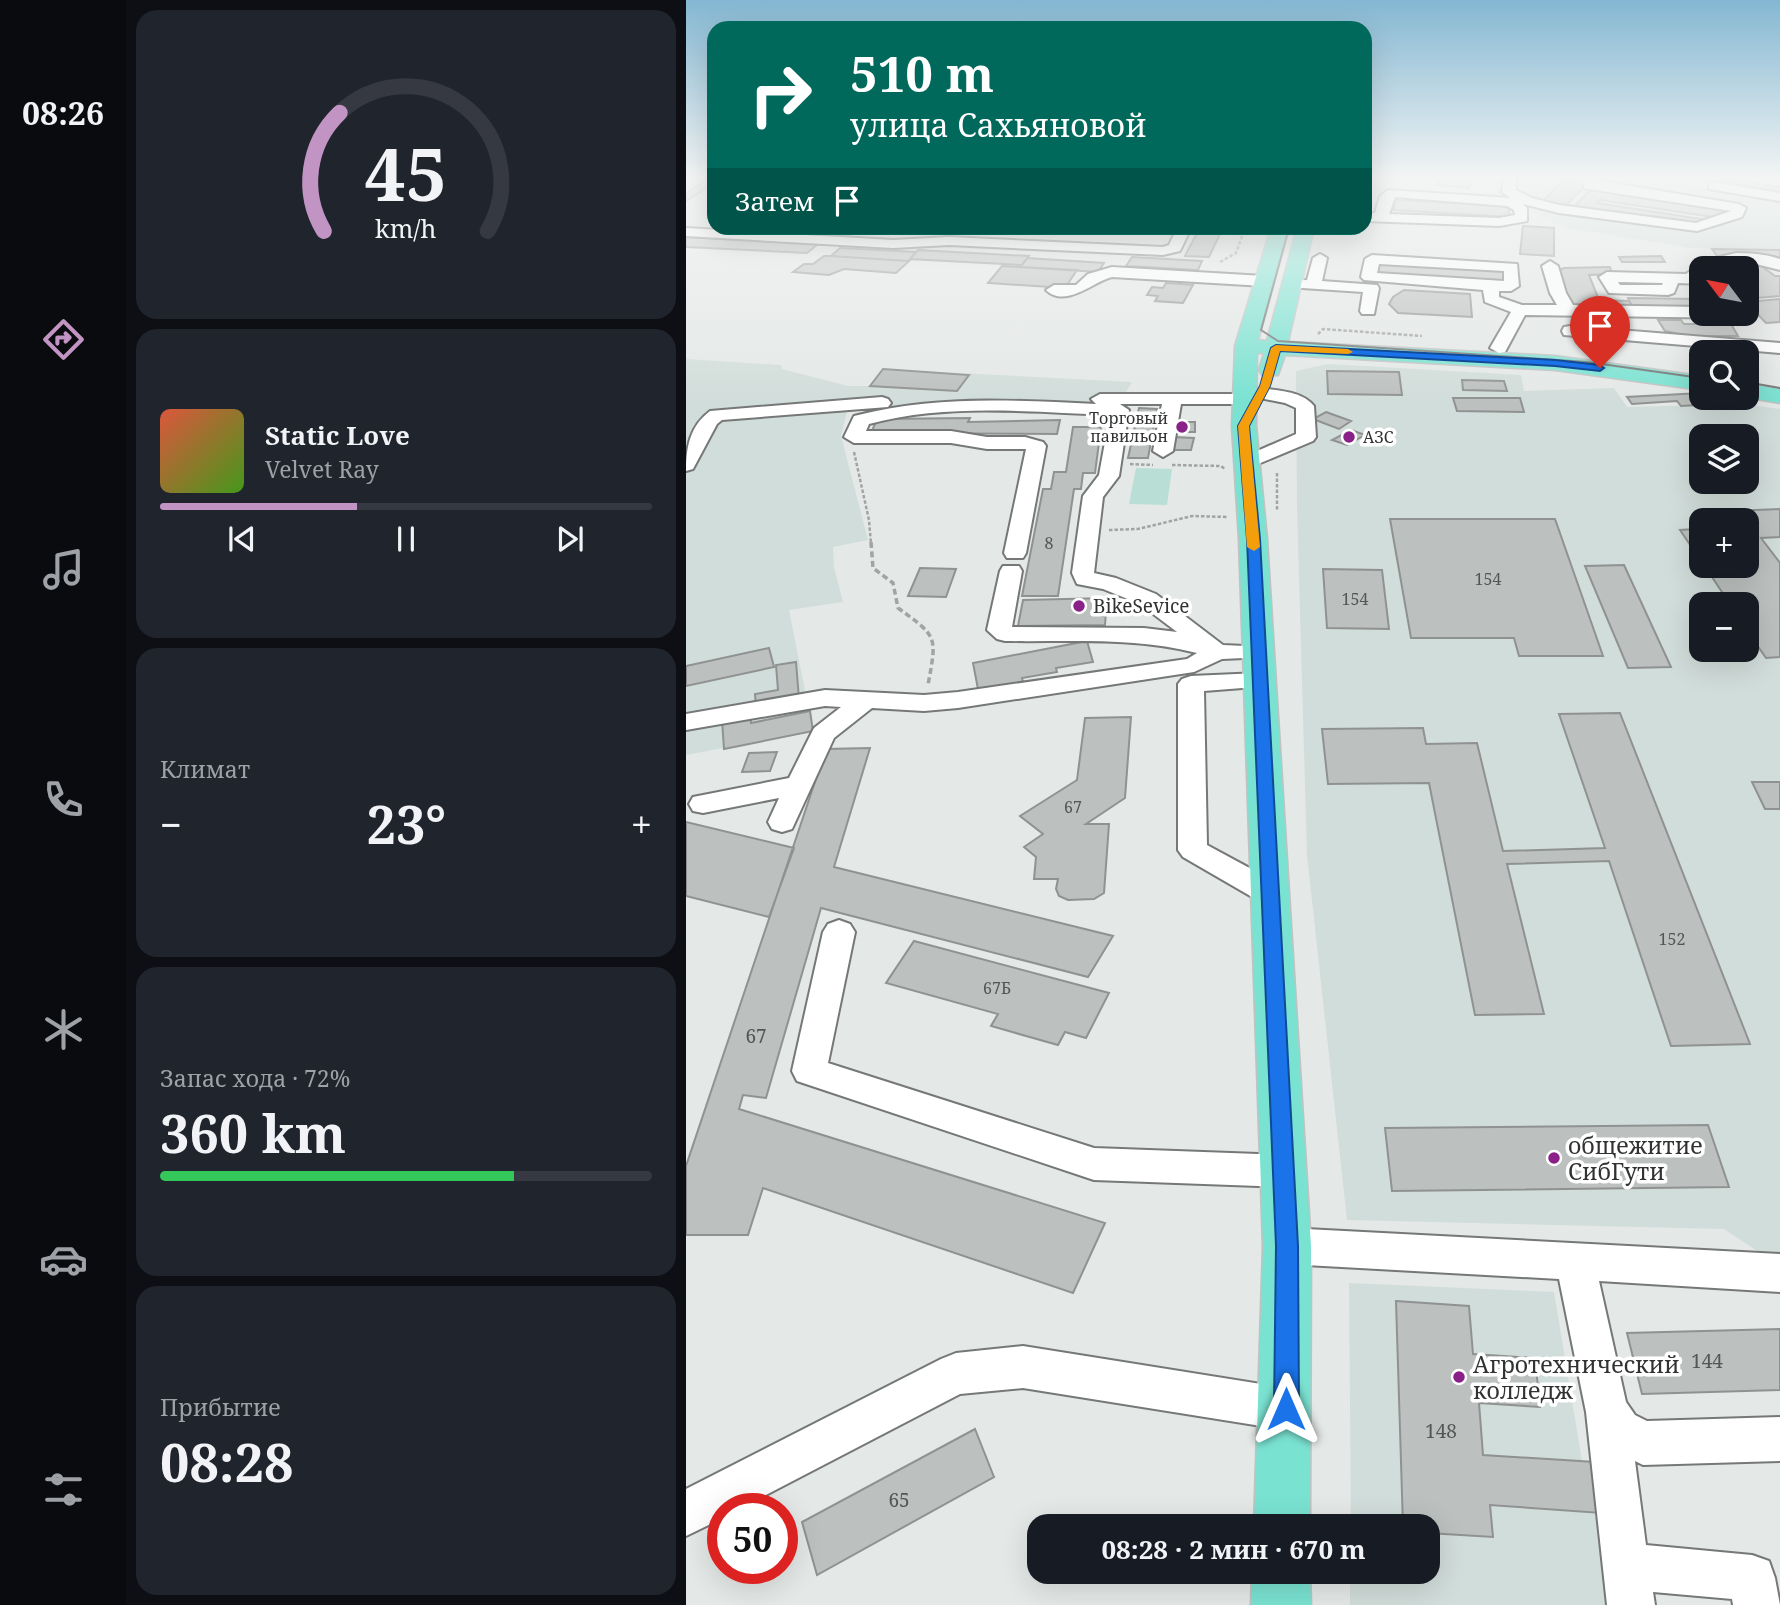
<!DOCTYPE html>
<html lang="ru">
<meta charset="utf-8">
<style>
:root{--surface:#171b24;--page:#20242c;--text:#f1f3f6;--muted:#9ea1a6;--line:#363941;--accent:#c294c4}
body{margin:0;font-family:"Noto Serif",serif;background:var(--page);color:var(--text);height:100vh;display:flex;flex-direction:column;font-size:26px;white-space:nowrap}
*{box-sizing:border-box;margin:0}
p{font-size:23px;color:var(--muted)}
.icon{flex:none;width:38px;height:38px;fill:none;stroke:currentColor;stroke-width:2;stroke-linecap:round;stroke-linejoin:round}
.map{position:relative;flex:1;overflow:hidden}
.sheet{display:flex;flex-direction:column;gap:10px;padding:10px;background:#0d0f14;width:560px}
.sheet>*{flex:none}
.banner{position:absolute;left:21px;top:21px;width:665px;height:214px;border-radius:21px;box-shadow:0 7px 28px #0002;background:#00695c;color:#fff;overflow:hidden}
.needle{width:46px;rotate:302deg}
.buttons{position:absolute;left:1003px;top:256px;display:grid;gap:14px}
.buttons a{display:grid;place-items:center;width:70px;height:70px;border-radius:14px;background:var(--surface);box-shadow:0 7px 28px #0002;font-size:35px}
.speed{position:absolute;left:21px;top:1493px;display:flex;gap:14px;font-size:35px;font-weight:700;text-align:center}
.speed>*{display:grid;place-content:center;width:91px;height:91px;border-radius:50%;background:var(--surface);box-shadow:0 7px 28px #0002;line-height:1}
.speed .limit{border:10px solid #d22;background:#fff;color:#111}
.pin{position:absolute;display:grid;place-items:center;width:60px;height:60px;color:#fff;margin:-72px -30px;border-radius:50% 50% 50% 0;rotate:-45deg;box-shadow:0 0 7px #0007}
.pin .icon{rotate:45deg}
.me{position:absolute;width:77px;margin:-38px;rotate:0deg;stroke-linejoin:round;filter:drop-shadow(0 0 5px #0008)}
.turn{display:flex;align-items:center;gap:24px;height:147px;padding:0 28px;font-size:32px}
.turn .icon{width:91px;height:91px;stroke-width:2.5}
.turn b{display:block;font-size:49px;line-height:60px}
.then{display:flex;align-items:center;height:66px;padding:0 28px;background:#0003;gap:14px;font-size:26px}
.big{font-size:52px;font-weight:700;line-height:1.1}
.sheet .card{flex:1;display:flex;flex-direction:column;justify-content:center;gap:10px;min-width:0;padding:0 24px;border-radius:21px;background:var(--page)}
.sheet .dial{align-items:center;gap:0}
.dial svg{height:182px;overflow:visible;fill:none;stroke:var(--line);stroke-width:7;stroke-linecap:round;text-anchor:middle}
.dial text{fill:var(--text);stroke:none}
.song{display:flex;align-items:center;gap:21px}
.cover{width:84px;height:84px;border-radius:10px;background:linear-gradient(135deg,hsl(10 70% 55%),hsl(100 70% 35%))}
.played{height:7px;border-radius:4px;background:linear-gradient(90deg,var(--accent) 40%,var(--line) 40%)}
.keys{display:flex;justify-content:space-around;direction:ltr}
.heat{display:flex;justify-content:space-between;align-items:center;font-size:38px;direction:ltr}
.charge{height:10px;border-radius:5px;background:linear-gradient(90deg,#34c759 72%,var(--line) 0)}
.trip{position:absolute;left:341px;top:1514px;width:413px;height:70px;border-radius:21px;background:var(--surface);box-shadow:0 7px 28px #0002;font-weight:700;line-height:70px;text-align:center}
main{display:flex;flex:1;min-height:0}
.tabs{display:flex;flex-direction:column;width:126px;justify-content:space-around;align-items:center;background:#090b0e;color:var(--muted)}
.tabs .icon{width:49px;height:49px}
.tabs .on{color:var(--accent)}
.tabs b{font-size:32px;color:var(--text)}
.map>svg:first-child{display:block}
.built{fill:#d1ddda;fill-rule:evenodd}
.green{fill:#b9ded5}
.building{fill:#bcc0bf;stroke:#8f9291;stroke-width:2}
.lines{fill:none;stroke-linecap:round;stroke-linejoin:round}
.minor-casing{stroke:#757877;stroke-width:4}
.major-casing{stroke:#c1c2c2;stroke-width:3}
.path-far1{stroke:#a1a4a3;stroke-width:2.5;stroke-dasharray:3.5 2;stroke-linecap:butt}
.path{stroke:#a1a4a3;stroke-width:3.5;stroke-dasharray:6 3.5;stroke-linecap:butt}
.minor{fill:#fff;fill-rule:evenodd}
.major{fill:#7ae2d1;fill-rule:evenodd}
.tram{stroke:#737574;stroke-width:2}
.route{fill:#1a73e8;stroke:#114b97;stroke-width:2}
.slow{fill:#f59e0b}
.poi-dot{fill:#892188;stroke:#fff;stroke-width:2.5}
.labels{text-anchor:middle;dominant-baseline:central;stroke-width:7;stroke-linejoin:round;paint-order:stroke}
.far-poi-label{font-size:16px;fill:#313232;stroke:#fff;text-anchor:end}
.number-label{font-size:16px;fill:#545655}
.poi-label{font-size:19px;fill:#313232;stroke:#fff;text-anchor:start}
.near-number-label{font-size:19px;fill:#545655}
.near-poi-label{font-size:23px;fill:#313232;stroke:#fff;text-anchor:start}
</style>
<main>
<nav class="tabs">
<b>08:26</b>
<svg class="icon on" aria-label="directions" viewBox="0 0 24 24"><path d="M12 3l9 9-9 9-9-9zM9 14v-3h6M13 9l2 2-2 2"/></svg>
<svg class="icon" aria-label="music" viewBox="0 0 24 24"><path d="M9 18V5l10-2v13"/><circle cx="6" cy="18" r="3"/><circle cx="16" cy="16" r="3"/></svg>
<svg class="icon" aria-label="phone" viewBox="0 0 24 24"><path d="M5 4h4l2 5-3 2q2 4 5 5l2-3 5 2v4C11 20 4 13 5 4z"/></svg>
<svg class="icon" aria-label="climate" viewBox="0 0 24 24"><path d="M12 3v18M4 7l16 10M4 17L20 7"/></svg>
<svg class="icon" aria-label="car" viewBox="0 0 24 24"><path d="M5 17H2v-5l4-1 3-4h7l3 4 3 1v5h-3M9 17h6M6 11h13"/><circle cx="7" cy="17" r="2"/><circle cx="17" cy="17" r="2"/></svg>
<svg class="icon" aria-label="filters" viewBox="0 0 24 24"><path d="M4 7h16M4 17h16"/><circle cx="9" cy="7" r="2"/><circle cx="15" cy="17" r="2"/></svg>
</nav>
<section class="sheet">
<div class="card dial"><svg viewBox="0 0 100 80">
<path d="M14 69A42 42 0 1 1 86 69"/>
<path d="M14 69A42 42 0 0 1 21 17" stroke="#c294c4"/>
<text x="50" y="56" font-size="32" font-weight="700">45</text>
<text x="50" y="72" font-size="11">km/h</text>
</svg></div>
<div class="card">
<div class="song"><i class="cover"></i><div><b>Static Love</b><p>Velvet Ray</p></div></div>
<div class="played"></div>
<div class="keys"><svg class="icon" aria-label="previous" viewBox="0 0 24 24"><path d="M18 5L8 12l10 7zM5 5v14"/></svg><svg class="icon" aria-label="pause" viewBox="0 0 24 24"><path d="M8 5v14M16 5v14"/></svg><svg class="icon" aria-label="next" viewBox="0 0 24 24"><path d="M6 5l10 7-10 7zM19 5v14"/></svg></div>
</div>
<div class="card"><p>Климат</p>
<div class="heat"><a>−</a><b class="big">23°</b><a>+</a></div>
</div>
<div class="card"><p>Запас хода · 72%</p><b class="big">360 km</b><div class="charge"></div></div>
<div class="card"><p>Прибытие</p><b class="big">08:28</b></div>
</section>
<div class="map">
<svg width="1094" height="1605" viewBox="0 0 1094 1605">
<rect width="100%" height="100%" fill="#e4e8e7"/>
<path class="built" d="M803,178H954L1094,200V250L1004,248L881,228L824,200L809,197L807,187L802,186Z
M0,359L95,365L96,369L162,386H184L197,369L446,382L432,406L259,402L229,403L161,412L155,436L182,540L147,547L148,567L157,602L103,610L127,731L0,755Z
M642,364L835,375L838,391L928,388L941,407L1057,404L1094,409V1266L1038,1229L661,1220L621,855L611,508L610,371ZM1015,436H1060V481H1015ZM1015,520H1060V565H1015ZM1015,604H1060V649H1015Z
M663,1283L868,1292L896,1461L909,1462L925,1605H664V1572H742V1526H665Z"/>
<path class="green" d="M450,468L486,469L481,505L443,504Z"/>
<path class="building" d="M24,178H28V182L22,186H28V190L19,189L0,201V193Z
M755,178H787L783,188L752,185Z
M997,178H1037L1094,187V193Z
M879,179L902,183L880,205L889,206L904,190L1040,209L1033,218L914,200L911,203L1015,219L1010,226L843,201H857Z
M710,200L823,206V217L707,210Z
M837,226L868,228V256L834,254Z
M146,228H172L161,237L137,235Z
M512,231L535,232L523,257L499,256Z
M0,237L132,244L121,253L0,247Z
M154,248L230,252L223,261L145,256Z
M1026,249L1094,250V257L1031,256Z
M232,250L343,256L336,265L224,259Z
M138,256H145L223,261L210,273L158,269L143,275L107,272L118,264H127Z
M975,256L979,262H936L933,257Z
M446,257L516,261L512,270L440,266Z
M341,258L418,263L412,272L334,267Z
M691,262L822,270L821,284L687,275Z
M1074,265L1089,276H1094V296L1070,298L1060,290V268L1043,267Z
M316,266L334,267L391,270L379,288L302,283Z
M924,267L926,274L903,275L913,300L943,301L947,308H893L884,301L871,271L878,268Z
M480,283L507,285L497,303L469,301L472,296L461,295L466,287L477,288Z
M1005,288H1015V309L947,308L942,298L1012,299Z
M718,290L784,294L786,317L712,313L703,304L707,297Z
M1094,299V322L1080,323L1060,302Z
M897,315L934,316L939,329L900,327Z
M972,320H995L998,324H1045L1052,336H1004L979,331Z
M197,369L283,375L271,391L184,386Z
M641,371L713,372L716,395L642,394Z
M776,380L818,381L821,391L777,390Z
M1015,393V397H1023L1029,404L995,406L991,401L946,404L941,397Z
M767,398H834L838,412L771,411Z
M453,408L471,409L462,458H442Z
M640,412L665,421L653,429L627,419Z
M284,418L282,422L374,420L371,434L185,433L191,419Z
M484,422H509V432H484Z
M387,427H415L409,473H397L395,489H388L372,596H336L357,489H365L368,472H380Z
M665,430L679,435L661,445L646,440Z
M487,437L508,438L505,450H483Z
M1094,509V537L1075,538L1094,563V657L1080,658L1060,629V604H1044L1018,565H1060V520H1053L1047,511Z
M704,519H869L917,656H833L828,638H725Z
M1011,529H1015V561L994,530Z
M938,565L985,667L942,668L899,566Z
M234,568L270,569L260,597L222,596Z
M637,569L696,570L703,629L641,628Z
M421,598L419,625L332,626L337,600Z
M401,641L407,662L370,668L371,672L336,678L337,682L292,689L287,663Z
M83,648L88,667L0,686V666Z
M110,662L113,699L70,706L69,694L92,690L90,665Z
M124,711L127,731L38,749L36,720L64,715L65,723Z
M934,713L1064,1044L985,1046L923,861L821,864L858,1014L789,1015L743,783L642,784L636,729L737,728L740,744L791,743L817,851L919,848L873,714Z
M445,717L439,798L400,824H423L418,893L408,899L382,900L373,896L370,889L372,879H348L350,857L338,847L357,834L334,816L391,780L399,718Z
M184,748L148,867L427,936L402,977L135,908L80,1098L57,1095L53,1109L419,1223L387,1293L77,1188L62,1235H0V1166L140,749Z
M91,752L84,771L56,772L63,753Z
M1066,782H1094V809H1079Z
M0,822L108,848L83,917L0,896Z
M228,941L423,993L400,1038L379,1032L372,1045L305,1026L312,1014L200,983Z
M1022,1125L1043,1187L706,1191L699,1128Z
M710,1301L783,1306L787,1354L849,1358L854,1407L793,1403L797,1455L909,1462L915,1513L804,1505L807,1537L742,1533V1526H717Z
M1094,1329V1390L956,1394L941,1333Z
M289,1429L308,1477L131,1575L116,1522Z"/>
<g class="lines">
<defs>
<path id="minor" d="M818,178H830V190L846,198L873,205L1010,223L1045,211L903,189L898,188L896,178L1053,204L1060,208L1056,217L1011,231L873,213L837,204L841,208V221L813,226L679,221V213H689L694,196L702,190L825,198L816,192ZM709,197L821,206L828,210L829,215L813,218L703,214Z
M1028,182L1094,193V201L1023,189V183Z
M0,228L207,240L263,237L477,247L483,245L491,228H505L494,251L477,255L263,245L207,248L0,236Z
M1050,253C1065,253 1079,254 1094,259V270L1062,262L1015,268V284L992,283L988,293L982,295L923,293L913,277L921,272L1000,274L1021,260ZM932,282L977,283L976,285H934Z
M634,254L641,258L636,281L691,285L693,288L688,314H676L674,311L677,292L601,287L598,284L601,281L621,280L627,258Z
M686,255L831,264L833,286L825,291H813V297L836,305H871L864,293L856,266L864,261L872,266L880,293L887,305L1015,307V313H1060V311L1062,313L1054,318L839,315L819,352L813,353L804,348L825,312L799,302L797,290L678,280L675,277L679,259ZM693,264L818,271V281L691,273Z
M426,267L578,276L586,281L578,286L426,277C408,281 380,309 360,290L368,285H390L402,274Z
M884,326L1094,343V353L878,335L876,331L878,327Z
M575,388C593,391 616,391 628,406L630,437L627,441L560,469L553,467L550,463L553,459L610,434V408L599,403L569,397L566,393Z
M414,394H558L567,399L558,404H495L487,451L477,457L467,451L476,404H434L443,410L433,476L417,497L408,573L430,578L470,594L537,645L581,647L584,652L581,657L536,659L508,672L272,708L238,711L186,708L148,738L106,829L96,832L86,829L82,822L93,798L17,813L7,811L3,804L7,797L103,778L128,728L155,707L139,706L0,730V714L139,690L238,695L272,692L501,659L511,653C448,637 384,642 319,641L311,639L301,630L314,571L317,566H333L336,571L326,627L458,628L491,632L454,604L417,589L391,584L386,573L397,496L413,475L424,415C344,412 261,403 183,424L180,431H265L301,437H339L357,442L360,446L340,553L337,558H321L318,553L340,449H301L265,443H168L158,437L168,416C249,395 328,400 410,404L405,399Z
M196,397L202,399L205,403L202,407L36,420L31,424L7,469L0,471C0,447 4,426 24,411Z
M573,673L582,676L586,681L582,686L518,691L521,845L595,885L599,893L595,901L584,904L573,901L497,857L492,850V684L496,679L505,676Z
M153,920L164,924L169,932L142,1063L408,1148L597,1155L610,1159L615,1171L610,1183L597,1187L408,1180L111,1081L106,1071L137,932L142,924Z
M601,1228L1094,1254V1292L913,1281L940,1402L949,1415L961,1421L1094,1417V1461L957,1465L949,1461L960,1545L1066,1555L1083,1561L1089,1578L1094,1605H1047L1046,1599L967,1592L969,1605H921L900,1412L873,1279L601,1264L587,1259L582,1246L587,1233Z
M337,1346L600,1388L615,1394L621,1409L615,1424L600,1430L337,1388L274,1394L55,1508H37V1518L0,1536V1489L255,1359L270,1353Z"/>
<path id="major" d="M585,228H603L572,340L581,341L611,228H628L602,342L869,356L1015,376V390L869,370L599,355L592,375H576L573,370L578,353H571L570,426L581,539L625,1246L624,1526H568L577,1246L553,539L546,426L549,346Z
M1060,384L1094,389V403L1058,397H1060Z
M566,1572H624L625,1605H565Z"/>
</defs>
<use href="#minor" class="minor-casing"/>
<use href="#major" class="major-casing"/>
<path class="path-far1" d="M534,262L550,253L559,228
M632,334L637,329L736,336
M168,452L183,520L185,544
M444,464L467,465
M486,465L535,466L539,469
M591,473V510
M423,530L452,529L506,516L542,517"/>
<path class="path" d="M185,542L187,568L207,583L212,608C252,637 251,636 242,685"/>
<use href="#minor" class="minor"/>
<use href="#major" class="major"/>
<path class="tram" d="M603,228L575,330L592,341L901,362L1015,378
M1060,382L1094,388"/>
</g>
<linearGradient id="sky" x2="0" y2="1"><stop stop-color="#84b7d2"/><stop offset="0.44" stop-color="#f3f5f4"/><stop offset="1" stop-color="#f3f5f4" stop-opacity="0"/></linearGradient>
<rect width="1094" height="403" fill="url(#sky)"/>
<path class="route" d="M590,345L869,360L914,365L918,368L914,371L869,366L594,351L584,386L563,426L574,539L612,1246L613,1409L609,1418L600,1422L592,1418L588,1409L590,1246L561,539L552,426L574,386L585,348Z"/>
<path class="slow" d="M590,345L662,349L667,352L662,354L594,351L584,386L563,426L574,547L568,551L561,547L552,426L574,386L585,348Z"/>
<g class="poi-dot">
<circle cx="496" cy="427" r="7"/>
<circle cx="663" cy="437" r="7"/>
<circle cx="393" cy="606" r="7"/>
<circle cx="868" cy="1158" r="7"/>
<circle cx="773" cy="1377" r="7"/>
</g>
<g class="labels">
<g class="far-poi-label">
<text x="482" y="418">Торговый<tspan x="482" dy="18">павильон</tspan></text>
<text x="677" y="437" text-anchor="start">АЗС</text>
</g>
<g class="number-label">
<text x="363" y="543">8</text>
<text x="802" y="579">154</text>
<text x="669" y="599">154</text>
<text x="387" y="807">67</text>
<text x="986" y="939">152</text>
<text x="311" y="988">67Б</text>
</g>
<g class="poi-label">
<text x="407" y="606">BikeSevice</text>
</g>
<g class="near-number-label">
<text x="70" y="1036">67</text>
<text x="1021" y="1361">144</text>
<text x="755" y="1431">148</text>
<text x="213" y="1500">65</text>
</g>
<g class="near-poi-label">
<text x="882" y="1145">общежитие<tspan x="882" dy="26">СибГути</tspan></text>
<text x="787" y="1364">Агротехнический<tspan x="787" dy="26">колледж</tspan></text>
</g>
</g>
</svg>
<div class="buttons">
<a><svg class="needle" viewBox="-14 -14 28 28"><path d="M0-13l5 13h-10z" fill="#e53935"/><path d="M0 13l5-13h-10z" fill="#9ea1a6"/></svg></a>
<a><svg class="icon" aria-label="search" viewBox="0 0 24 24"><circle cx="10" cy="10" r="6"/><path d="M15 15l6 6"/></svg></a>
<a><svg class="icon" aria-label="layers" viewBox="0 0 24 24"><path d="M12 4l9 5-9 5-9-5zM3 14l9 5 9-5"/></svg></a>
<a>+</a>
<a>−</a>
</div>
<div class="speed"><div class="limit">50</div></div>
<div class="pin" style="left:914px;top:368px;background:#d93025"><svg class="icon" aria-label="arrive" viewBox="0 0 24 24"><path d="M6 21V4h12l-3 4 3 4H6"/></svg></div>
<svg class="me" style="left:600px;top:1409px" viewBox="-20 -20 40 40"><path d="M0-17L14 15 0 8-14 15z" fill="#1a73e8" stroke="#fff" stroke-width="4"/></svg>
<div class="trip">08:28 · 2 мин · 670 m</div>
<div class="banner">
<div class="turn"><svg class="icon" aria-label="right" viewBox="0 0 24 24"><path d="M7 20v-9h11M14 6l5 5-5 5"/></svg><div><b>510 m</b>улица Сахьяновой</div></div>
<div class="then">Затем<svg class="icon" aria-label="arrive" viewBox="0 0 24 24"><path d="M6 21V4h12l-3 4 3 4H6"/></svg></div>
</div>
</div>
</main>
